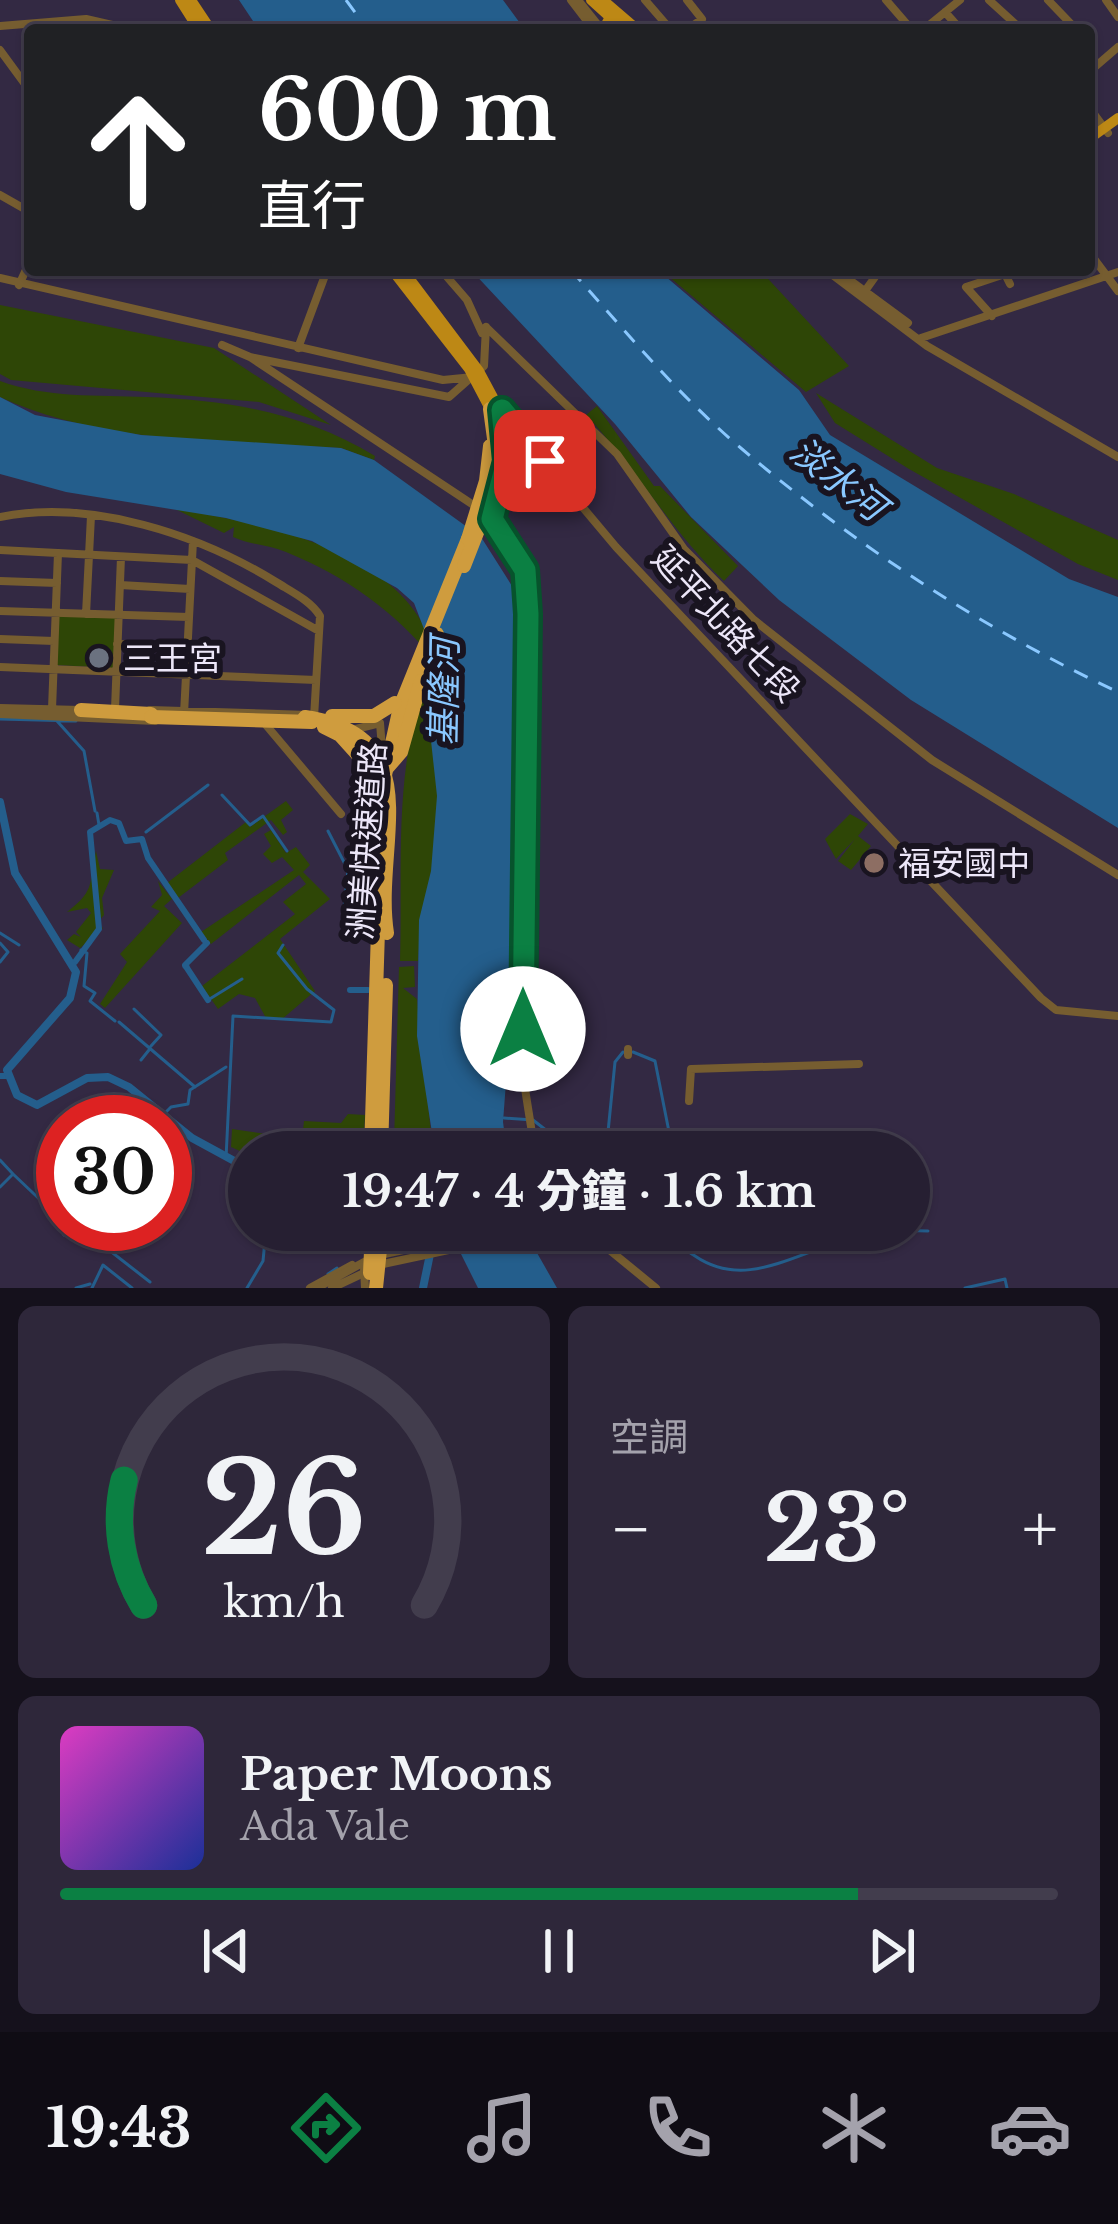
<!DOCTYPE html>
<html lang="zh-TW">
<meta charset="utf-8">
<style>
:root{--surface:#261f32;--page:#2e273a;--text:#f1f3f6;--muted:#a4a2ac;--line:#423d4d;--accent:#0b8043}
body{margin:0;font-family:"Libre Baskerville","Noto Sans TC",serif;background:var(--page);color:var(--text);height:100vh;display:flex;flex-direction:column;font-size:45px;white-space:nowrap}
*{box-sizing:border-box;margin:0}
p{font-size:39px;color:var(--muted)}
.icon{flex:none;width:66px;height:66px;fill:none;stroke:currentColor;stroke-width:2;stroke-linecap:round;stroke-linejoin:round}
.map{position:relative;height:1288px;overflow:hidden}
.sheet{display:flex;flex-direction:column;gap:18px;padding:18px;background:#15111c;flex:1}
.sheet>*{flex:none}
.top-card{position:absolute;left:24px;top:24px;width:1071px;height:252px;border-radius:12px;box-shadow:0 3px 9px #0004,0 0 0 3px var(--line);background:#202124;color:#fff;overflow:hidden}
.speed{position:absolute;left:36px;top:1095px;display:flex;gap:24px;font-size:60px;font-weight:700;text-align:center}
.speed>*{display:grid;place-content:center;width:156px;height:156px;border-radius:50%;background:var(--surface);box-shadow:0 3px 9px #0004,0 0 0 3px var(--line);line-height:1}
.speed .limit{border:18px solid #d22;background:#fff;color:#111}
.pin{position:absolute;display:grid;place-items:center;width:102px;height:102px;color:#fff;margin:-51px;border-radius:24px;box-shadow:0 6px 18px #0006}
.me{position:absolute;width:132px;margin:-66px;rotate:0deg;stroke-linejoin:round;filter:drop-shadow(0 0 9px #0008)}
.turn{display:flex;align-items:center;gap:42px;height:252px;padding:0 36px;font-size:54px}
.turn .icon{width:156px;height:156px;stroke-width:2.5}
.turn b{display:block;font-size:84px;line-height:102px}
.big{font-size:90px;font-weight:800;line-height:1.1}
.sheet .tile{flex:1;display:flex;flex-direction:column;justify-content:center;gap:18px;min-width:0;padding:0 42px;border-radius:18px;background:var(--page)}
.sheet .dial{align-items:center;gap:0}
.dial svg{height:312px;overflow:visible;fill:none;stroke:var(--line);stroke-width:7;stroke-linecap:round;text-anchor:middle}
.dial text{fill:var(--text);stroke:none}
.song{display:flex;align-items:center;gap:36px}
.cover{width:144px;height:144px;border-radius:18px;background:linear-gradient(135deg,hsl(310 70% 55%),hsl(230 70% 35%))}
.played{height:12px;border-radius:6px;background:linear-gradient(90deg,var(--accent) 80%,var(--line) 80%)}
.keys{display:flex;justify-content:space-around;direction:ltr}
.heat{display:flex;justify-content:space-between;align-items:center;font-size:66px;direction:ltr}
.sheet .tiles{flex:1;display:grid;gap:18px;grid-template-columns:1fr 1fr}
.tile:last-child{grid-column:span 2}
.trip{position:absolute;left:228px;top:1131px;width:702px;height:120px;border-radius:60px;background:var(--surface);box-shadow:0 3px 9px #0004,0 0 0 3px var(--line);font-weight:800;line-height:120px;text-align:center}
.tab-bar{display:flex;height:192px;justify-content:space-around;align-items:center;background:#0f0c14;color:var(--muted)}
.tab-bar .icon{width:84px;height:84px}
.tab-bar .on{color:var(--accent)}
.tab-bar b{font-size:54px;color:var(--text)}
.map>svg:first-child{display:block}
.green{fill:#2e4606}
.water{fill:#245e8c}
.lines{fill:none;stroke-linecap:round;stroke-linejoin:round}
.stream{stroke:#245e8c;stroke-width:3}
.canal{stroke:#245e8c;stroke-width:6}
.river{stroke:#245e8c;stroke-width:8}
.ferry{stroke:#8ac8ff;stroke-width:3;stroke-dasharray:15 12;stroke-linecap:butt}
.minor{stroke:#765d30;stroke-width:8}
.major{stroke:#bd8815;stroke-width:10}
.highway{stroke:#cf9c3e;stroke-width:14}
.minor-bridge{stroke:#765d30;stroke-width:8}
.highway-bridge{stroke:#cf9c3e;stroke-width:14}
.route-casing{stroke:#07532c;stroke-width:30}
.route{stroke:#0b8043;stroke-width:21}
.worship-dot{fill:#6b7280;stroke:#191420;stroke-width:4.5}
.education-dot{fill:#8d6e63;stroke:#191420;stroke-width:4.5}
.labels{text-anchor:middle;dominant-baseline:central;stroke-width:12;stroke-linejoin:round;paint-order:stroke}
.street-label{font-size:33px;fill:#ece6f8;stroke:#191420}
.poi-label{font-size:33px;fill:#ece6f8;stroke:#191420;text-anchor:start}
.water-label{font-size:36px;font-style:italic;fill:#8ac8ff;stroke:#191420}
</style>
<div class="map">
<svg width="1118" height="1288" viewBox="0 0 1118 1288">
<rect width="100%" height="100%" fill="#332943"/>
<path class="green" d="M661,270H760L849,366L806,392Z
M0,305L214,348L331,425L259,402L11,380L0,374Z
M0,381C46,398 98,395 146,397C229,400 304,413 375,456L374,460L341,448C227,441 105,445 0,397Z
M816,393L937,468L1014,494L1118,540V580L1078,564L909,469L835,423Z
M597,406L654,486H660L738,566L724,581C671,531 636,468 586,415Z
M173,508C271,526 416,551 438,665C444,694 432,727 434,756C436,778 439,802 437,827C434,871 420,916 418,961H400C403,863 391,750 436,661C392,610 349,578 286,552C270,545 251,545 233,537L234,527L224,533Z
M58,615L117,618L114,668L56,665Z
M286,801L293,810L281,820L287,832L283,835L271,820L225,853L228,860L178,898L167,883L246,822L250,827Z
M850,814L868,824L858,836L871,846L851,870L838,861L855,839L836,859L825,839Z
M271,830L286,853L296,847L310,865L303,872L330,899L280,939L315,991L281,1020L266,1018L255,998L239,994L218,1009L202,986L295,914L283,902L306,884L299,875L211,944L201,932L294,870L282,857L272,863L263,854L271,846L264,834Z
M96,851L100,869L114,870L102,898L104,915L96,924L103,928L80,948L67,940L74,934L81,937L76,932L91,913L87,908L67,912C94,891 89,887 96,851Z
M158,881L172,899L164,906L182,923L105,1008L100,1004L127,962L120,954L160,911L151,907L162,895Z
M414,966L415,987L403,988L417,999L433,1152H397L394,1144L399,967Z
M348,1114L365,1115L363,1152L249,1155L231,1147L232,1129L302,1139L304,1121L341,1123Z"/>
<path class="water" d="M239,0H503L525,30H259Z
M471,270H658L799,390L830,435L1069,579L1118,597V828L911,700L779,600L691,517L615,424Z
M0,397L35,415L141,435L341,448L374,460L481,537L512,586L521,631L515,689L513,989L503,1122L507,1152H435L417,1036L419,920L431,871L437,796L428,713L437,663L414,603L397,588L312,541L226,518L66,492L0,474Z
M449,1230H524L557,1288H478Z"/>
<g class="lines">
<path class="stream" d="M0,719L76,721
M57,721L84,751L95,811
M222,795L250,825L263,816L287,851
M97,813L99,825
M328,831L348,870L343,917
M146,832L208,785
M0,933L19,945
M0,943L8,952L0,962
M81,950L87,953L84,986L95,993L90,1001L115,1021
M184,967L188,966
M208,1000L242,979
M134,1009L161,1035L151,1046
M119,1022L195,1087
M633,1052L655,1061L673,1152
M141,1060L149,1050
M161,1117L171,1107L188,1104L190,1090L226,1067
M504,1118L533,1120L574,1152
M606,1152L615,1062L623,1052
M226,1158L233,1016L331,1022L334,1010L307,989L278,953L283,945
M0,1160L13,1174L0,1187
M13,1174L52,1211L64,1235L82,1229L150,1282
M670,1230C675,1244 683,1248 695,1256C742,1288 787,1258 836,1243C866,1234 897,1230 928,1231
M328,1274L337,1268
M76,1288L90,1284
M92,1288L103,1265L132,1288
M247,1288L263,1261L266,1230
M965,1288L1005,1279L1007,1288"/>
<path class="canal" d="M207,943L185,965L208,1000
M75,962L99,929L90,832L110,820L119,823L126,841L142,839L148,858L204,940
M350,990H368
M0,1076H7"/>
<path class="river" d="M0,802L15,873L76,972L70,998L7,1070L17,1095L37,1105L87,1078L108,1077L129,1087L192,1138L249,1169
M423,1288L435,1230"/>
<path class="ferry" d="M346,0L368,30
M571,270C625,331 679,396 742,449C855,545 983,629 1118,692"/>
<path class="minor" d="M571,0L594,30
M578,0L602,30
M645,0L671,30
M886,0L912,30
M989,0L1022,30
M1048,0L1072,25L1066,30
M1106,0L1118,17
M945,12L961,30
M0,26L86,19L134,30
M687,30L702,19L687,0
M923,30L960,0
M0,50L30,91
M1089,72L1118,47
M1089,107L1108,133
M0,195L30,212
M1089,252L1118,291
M185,270H209
M441,270L467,300L482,333
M826,270L927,346L1118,457
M836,270L908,323
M0,278L443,380L473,377
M19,285L30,261
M865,291L880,270
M992,316L966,287L1005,274L1010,284
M486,327L617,454L684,549L754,620L932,760L1118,875
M921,338L1118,272
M222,345L250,357L449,397L484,366L486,327
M298,348L327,270
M250,357L484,512L507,537L525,570L523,1076L535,1152
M501,410L616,547L1041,998L1056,1010L1118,1016
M0,517C92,499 198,534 276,582C292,592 311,601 320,616L314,718
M492,519L508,457
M0,550L192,560L319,631
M0,581L57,583
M120,585L190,589
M0,611L189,617
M86,614L91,516
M0,639L54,641
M117,644L187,646
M0,667L316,680
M0,708L81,710
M52,709L58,553
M115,709L121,557
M150,710L309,715
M0,714L155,721
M184,714L193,541
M380,723L383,761
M266,725L341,814
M352,730L380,723
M628,1049V1055
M689,1101L691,1069L859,1064
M585,1230L656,1288
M364,1267L365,1288
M310,1288L352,1265"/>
<path class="major" d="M180,0L199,30
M191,0L211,30
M591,0L612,19
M603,0L638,30
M603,30L609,19L626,30
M1089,139L1118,118
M392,270L469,369L490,409
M403,270L479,371L494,399"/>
<path class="highway" d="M490,409L495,446
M501,410L505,458
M421,681L437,634
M81,710L151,714
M385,775L400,707L468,539
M377,824L378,778
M371,1152L379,899
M381,1152L386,985"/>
<path class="minor-bridge" d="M317,1288L375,1256L497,1230
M332,1288L383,1264L543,1230"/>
<path class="highway-bridge" d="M468,539L486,481L490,446
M464,566L498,479L501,446
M332,716H374L395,703
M151,717L312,722
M305,717C433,736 373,844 387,933
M324,727L340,735L367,765L388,767L401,752L421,681
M367,749L378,778
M376,903L377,824
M370,1273L372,1230
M376,1288L382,1230"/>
</g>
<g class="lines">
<defs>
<path id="route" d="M523,1029L528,614L525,570L492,519L507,461L502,410L545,461"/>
</defs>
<use href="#route" class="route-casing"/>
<use href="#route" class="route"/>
</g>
<circle class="worship-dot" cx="99" cy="658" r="12"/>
<circle class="education-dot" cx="874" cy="863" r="12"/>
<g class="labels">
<g class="street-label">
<text transform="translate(726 624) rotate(47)">延平北路七段</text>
<text transform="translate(367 841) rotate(-86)">洲美快速道路</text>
</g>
<g class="poi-label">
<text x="123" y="658">三王宮</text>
<text x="898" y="863">福安國中</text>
</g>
<g class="water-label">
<text transform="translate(838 479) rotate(38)">淡水河</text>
<text transform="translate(444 692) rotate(-89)">基隆河</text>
</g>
</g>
</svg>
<div class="speed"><div class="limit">30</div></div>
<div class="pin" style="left:545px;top:461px;background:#d93025"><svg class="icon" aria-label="arrive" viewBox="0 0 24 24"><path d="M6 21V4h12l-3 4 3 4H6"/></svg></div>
<svg class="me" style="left:523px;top:1029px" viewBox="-20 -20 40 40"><circle r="19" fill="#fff"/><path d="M0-13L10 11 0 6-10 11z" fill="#0b8043"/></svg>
<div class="trip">19:47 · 4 分鐘 · 1.6 km</div>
<div class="top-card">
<div class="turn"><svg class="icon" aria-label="ahead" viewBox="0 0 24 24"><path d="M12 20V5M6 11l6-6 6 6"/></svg><div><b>600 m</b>直行</div></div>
</div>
</div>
<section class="sheet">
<div class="tiles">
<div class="tile dial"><svg viewBox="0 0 100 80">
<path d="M14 69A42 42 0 1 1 86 69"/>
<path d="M14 69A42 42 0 0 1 9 37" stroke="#0b8043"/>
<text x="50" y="56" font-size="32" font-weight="700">26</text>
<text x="50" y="72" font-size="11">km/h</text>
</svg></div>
<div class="tile"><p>空調</p>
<div class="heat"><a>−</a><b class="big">23°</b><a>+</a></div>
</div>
<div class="tile">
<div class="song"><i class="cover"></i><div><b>Paper Moons</b><p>Ada Vale</p></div></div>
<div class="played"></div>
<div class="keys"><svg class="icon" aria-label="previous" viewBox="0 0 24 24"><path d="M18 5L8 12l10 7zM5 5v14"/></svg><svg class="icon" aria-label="pause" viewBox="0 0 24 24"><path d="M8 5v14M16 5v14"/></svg><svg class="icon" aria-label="next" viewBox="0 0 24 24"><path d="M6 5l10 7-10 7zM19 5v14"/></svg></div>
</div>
</div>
</section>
<nav class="tab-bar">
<b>19:43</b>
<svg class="icon on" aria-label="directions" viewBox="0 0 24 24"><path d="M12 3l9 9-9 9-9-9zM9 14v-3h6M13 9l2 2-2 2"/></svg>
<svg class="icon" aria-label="music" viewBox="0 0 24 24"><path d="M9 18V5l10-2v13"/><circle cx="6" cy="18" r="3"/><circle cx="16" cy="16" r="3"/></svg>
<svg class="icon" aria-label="phone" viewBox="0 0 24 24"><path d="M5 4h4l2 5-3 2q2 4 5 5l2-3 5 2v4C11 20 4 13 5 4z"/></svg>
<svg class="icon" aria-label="climate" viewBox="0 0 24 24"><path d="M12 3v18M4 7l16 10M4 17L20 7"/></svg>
<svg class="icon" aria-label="car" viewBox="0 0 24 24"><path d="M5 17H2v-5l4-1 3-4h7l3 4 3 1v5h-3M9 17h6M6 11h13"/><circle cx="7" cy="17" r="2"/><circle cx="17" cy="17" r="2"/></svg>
</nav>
